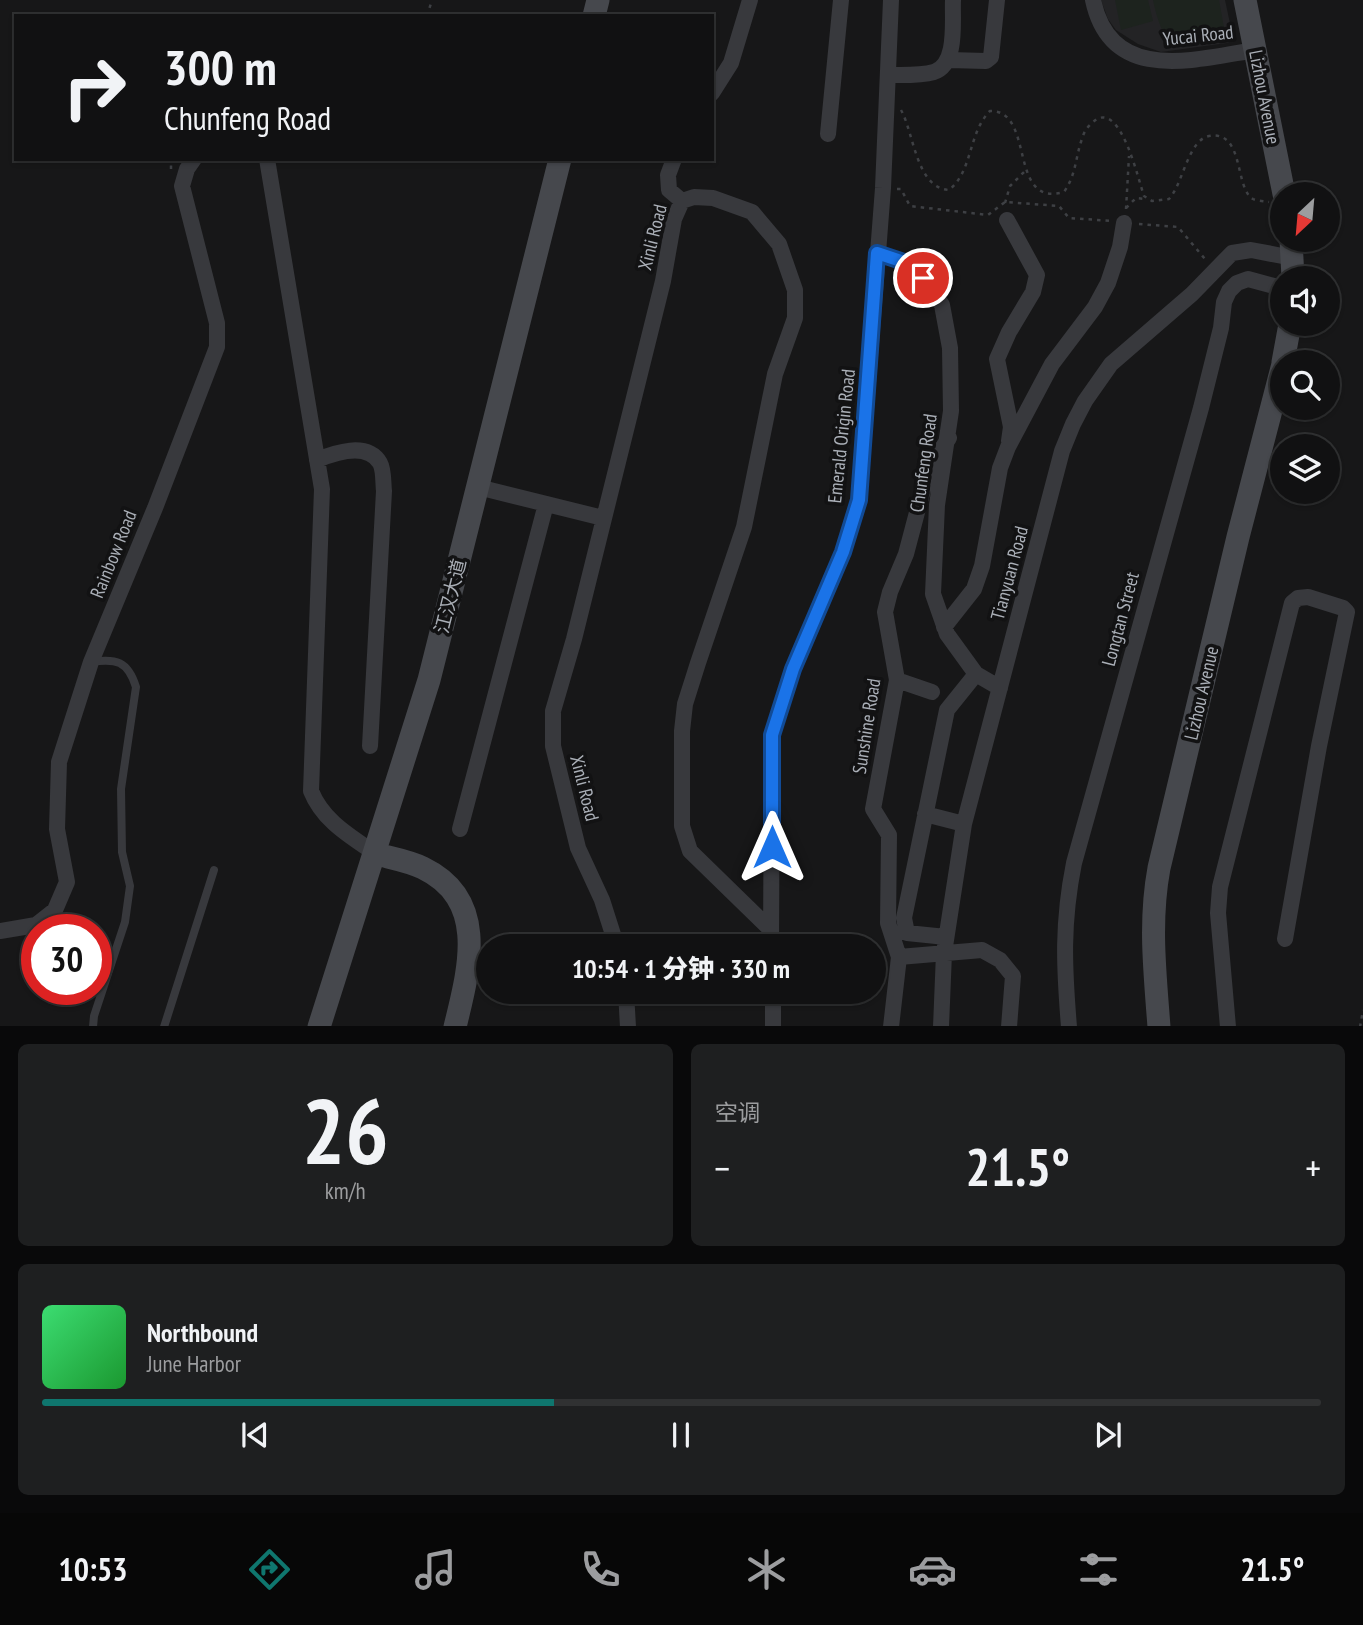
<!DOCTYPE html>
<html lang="zh">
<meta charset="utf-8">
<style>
:root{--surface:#111112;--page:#1e1f20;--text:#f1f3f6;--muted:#9c9d9f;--line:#303132;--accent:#0f766e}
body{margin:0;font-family:"PT Sans Narrow","Noto Sans SC",sans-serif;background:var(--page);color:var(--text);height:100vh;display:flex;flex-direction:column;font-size:26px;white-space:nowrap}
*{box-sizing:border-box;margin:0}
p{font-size:23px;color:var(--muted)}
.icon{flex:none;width:38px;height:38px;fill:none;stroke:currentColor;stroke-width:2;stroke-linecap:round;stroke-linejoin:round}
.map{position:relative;height:1026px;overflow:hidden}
.sheet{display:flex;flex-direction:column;gap:18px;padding:18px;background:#09090a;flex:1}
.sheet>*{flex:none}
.guide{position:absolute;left:14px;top:14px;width:700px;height:147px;border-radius:0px;box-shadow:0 2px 5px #0004,0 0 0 2px var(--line);background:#111112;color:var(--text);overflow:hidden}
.needle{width:46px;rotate:206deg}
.fabs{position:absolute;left:1270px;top:182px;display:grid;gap:14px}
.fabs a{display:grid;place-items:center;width:70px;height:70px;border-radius:50%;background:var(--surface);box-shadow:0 2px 5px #0004,0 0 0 2px var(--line);font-size:35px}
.speed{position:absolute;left:21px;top:914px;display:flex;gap:14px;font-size:35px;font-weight:700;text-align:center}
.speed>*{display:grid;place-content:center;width:91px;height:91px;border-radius:50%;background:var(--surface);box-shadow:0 2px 5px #0004,0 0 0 2px var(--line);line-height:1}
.speed .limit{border:10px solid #d22;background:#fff;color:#111}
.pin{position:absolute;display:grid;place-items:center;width:60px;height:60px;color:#fff;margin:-30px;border:4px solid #fff;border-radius:50%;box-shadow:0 2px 7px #0007}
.me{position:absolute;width:77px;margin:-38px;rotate:0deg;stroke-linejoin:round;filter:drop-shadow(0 0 5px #0008)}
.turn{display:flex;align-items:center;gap:24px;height:147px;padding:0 35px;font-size:32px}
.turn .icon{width:91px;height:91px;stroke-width:2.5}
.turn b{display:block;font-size:49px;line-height:60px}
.big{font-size:52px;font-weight:800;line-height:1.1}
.sheet .tile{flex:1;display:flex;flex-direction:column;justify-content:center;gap:10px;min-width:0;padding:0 24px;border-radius:10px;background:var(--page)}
.sheet .dial{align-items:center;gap:0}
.dial b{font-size:91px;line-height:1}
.song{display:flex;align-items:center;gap:21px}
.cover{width:84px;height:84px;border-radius:10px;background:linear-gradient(135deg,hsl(140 70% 55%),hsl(130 70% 35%))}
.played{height:7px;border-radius:4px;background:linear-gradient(90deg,var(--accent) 40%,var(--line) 40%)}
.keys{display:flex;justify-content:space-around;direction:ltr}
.heat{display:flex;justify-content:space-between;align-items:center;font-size:38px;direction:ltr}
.sheet .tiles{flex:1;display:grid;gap:18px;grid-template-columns:1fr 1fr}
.tile:last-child{grid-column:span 2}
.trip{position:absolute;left:476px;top:934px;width:410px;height:70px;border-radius:35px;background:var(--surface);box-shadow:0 2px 5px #0004,0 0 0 2px var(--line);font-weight:800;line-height:70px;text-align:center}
.tabs{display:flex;height:112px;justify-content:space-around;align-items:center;background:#070707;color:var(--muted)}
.tabs .icon{width:49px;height:49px}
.tabs .active{color:var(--accent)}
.tabs b{font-size:32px;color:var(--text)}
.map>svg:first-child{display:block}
.built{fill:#232325}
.garden{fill:#1d231e}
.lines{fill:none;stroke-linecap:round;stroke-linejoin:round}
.path{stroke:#3e4044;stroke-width:2.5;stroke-dasharray:3.5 5;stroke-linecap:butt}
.service{stroke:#38393d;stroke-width:8}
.minor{stroke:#38393d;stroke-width:16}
.secondary{stroke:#46484d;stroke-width:23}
.route-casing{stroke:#114b97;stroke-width:18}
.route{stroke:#1a73e8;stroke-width:12}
.labels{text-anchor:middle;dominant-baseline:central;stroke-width:7;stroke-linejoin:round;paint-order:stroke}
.street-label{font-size:19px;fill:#aaafb7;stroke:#121213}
</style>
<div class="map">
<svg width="1363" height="1027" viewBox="0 0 1363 1027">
<rect width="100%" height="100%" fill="#171718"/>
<path class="built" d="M1101,0H1225L1234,42L1161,52L1138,44L1116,30L1108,19Z"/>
<path class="garden" d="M1115,0H1148L1153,21L1121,30Z
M1153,0H1219L1225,33C1213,36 1203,45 1193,46C1164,50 1158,22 1153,0Z"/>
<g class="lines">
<path class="path" d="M427,16L432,0
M901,110C914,133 916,188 949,190C973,171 968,133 990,111C1036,110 1007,208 1064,192C1077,173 1075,157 1083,136C1085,129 1091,123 1097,119C1122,106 1138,179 1144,196L1152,201L1169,199C1183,184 1188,140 1209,136C1245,130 1234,188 1253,199C1257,201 1264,201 1269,202
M171,169V159
M897,189H901L910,206L988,215L1005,202L1059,206L1069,218L1112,221
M1005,203L1010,186L1027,169
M1126,208L1136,198L1146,199
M1126,209L1129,156
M1139,224L1178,227L1205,259
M1360,1027L1363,1010"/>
<path class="service" d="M91,662C116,658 128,661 136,687L121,789L122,852L130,886L125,922L94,1016L93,1027
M164,1027L214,870"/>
<path class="minor" d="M1093,0C1111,84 1193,60 1255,50
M949,60L986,61L991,57L997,0
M888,75C902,75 920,76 934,72C958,64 952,21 953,0
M712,93L731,63L750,0
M828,134L841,0
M267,159L322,489L311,791C323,821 350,836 376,854
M674,159L668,175L669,190L682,201
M1007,220L1037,275L1033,292L1009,332L997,359L1011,427L1009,441
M877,253L904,262L924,278L942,305L950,348L951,411L937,505L933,594L947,634L976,674L1000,688
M317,460C334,453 367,441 380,463C384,470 383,483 384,491L370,746
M478,487L603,518
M944,627L974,589L982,566L1000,468L1008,447L1052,364L1095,307L1108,283L1120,247L1124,223
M897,680L932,692
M925,814L964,824
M460,829L546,504
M0,931L36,925L55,910L67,882L57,829L59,762L91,662L155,508L217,347V323L182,186L187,169L194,159
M946,937L907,933L904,918L947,710L976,674
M617,947L602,900L578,848L553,746V711L574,639L663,281L674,219L682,201L694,197L713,198L752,212L779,244L795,290V318L775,374L744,527L698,663L685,704L682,731V826L690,851L771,930
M771,947L772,735L793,669L843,552L859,500L883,188L891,0
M899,957L982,950L1000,960L1013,976L1009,1027
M626,992L628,1027
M773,992V1027
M891,1027L899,957L888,923L889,835L873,809L897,680L885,612L890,592L906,554L929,467L949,438
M941,1027L944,953L964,824L1062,451L1073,424L1085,401L1111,364L1192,294L1232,253L1251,250L1293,258
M1069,1027C1064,966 1062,923 1074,863L1201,408L1221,328L1224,302L1229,291L1237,283L1248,279L1274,286L1283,299
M1228,1027L1218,913L1220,887L1292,603L1298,598L1308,597L1343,608L1347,612L1319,746L1285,939"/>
<path class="secondary" d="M1245,0L1284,194
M594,16L598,0
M1291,240L1293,278
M1283,362L1290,324
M376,854C391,858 409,861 423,868C489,900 469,969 455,1027
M319,1027L429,680L560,159
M1159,1027C1155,973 1149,922 1159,868L1238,537L1283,364"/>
</g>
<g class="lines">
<defs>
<path id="route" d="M772,847V735L793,669L843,552L859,500L877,253L904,262L923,278"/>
</defs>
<use href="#route" class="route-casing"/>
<use href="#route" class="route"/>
</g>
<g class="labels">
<g class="street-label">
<text transform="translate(1198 35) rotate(-6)">Yucai Road</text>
<text transform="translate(1265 97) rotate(79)">Lizhou Avenue</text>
<text transform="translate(652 237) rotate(-76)">Xinli Road</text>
<text transform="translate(841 436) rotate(-84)">Emerald Origin Road</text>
<text transform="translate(923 463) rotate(-82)">Chunfeng Road</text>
<text transform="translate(113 554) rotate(-68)">Rainbow Road</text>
<text transform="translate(1009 573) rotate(-75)">Tianyuan Road</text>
<text transform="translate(450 596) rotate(-76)">江汉大道</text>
<text transform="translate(1120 619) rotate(-75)">Longtan Street</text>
<text transform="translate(1201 693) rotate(-77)">Lizhou Avenue</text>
<text transform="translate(866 726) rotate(-81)">Sunshine Road</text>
<text transform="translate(585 788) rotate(76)">Xinli Road</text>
</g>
</g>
</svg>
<div class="fabs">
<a><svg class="needle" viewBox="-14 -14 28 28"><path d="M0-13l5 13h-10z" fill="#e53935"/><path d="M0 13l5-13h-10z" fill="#9c9d9f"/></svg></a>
<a><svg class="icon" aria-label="sound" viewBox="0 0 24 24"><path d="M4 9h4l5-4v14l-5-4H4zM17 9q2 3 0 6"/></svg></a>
<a><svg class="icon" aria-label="search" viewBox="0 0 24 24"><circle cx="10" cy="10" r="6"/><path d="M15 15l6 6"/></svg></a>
<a><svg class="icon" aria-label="layers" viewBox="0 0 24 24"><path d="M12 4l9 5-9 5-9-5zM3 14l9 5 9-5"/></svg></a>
</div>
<div class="speed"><div class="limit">30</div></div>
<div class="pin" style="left:923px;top:278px;background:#d93025"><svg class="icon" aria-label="arrive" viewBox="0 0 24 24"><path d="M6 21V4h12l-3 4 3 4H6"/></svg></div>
<svg class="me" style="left:772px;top:847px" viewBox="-20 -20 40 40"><path d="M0-17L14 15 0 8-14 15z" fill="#1a73e8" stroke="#fff" stroke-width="4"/></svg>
<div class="trip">10:54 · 1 分钟 · 330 m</div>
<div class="guide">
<div class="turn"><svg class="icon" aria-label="right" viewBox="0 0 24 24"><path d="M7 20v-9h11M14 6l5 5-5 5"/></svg><div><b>300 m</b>Chunfeng Road</div></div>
</div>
</div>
<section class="sheet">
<div class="tiles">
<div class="tile dial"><b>26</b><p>km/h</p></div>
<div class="tile"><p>空调</p>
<div class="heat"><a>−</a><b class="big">21.5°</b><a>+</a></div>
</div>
<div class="tile">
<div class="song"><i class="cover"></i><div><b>Northbound</b><p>June Harbor</p></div></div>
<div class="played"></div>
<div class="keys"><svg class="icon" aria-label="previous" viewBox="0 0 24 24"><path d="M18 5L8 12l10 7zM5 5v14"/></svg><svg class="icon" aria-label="pause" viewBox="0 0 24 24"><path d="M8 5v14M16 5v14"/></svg><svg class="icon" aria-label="next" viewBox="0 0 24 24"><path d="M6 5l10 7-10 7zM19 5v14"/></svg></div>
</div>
</div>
</section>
<nav class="tabs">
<b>10:53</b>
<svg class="icon active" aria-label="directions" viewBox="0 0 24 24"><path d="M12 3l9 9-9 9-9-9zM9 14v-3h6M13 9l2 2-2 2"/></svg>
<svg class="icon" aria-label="music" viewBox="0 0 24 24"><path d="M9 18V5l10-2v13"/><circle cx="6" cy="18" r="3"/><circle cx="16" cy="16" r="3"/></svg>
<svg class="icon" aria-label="phone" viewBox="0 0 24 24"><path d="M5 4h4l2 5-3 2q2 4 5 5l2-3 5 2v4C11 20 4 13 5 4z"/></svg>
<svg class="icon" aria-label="climate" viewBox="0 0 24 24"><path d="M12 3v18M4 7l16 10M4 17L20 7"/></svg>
<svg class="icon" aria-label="car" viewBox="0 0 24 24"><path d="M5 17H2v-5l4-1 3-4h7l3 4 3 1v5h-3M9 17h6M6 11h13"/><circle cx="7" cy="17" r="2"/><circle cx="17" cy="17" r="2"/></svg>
<svg class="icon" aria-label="filters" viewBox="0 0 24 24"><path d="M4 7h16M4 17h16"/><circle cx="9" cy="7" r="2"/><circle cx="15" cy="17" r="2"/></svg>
<b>21.5°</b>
</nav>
